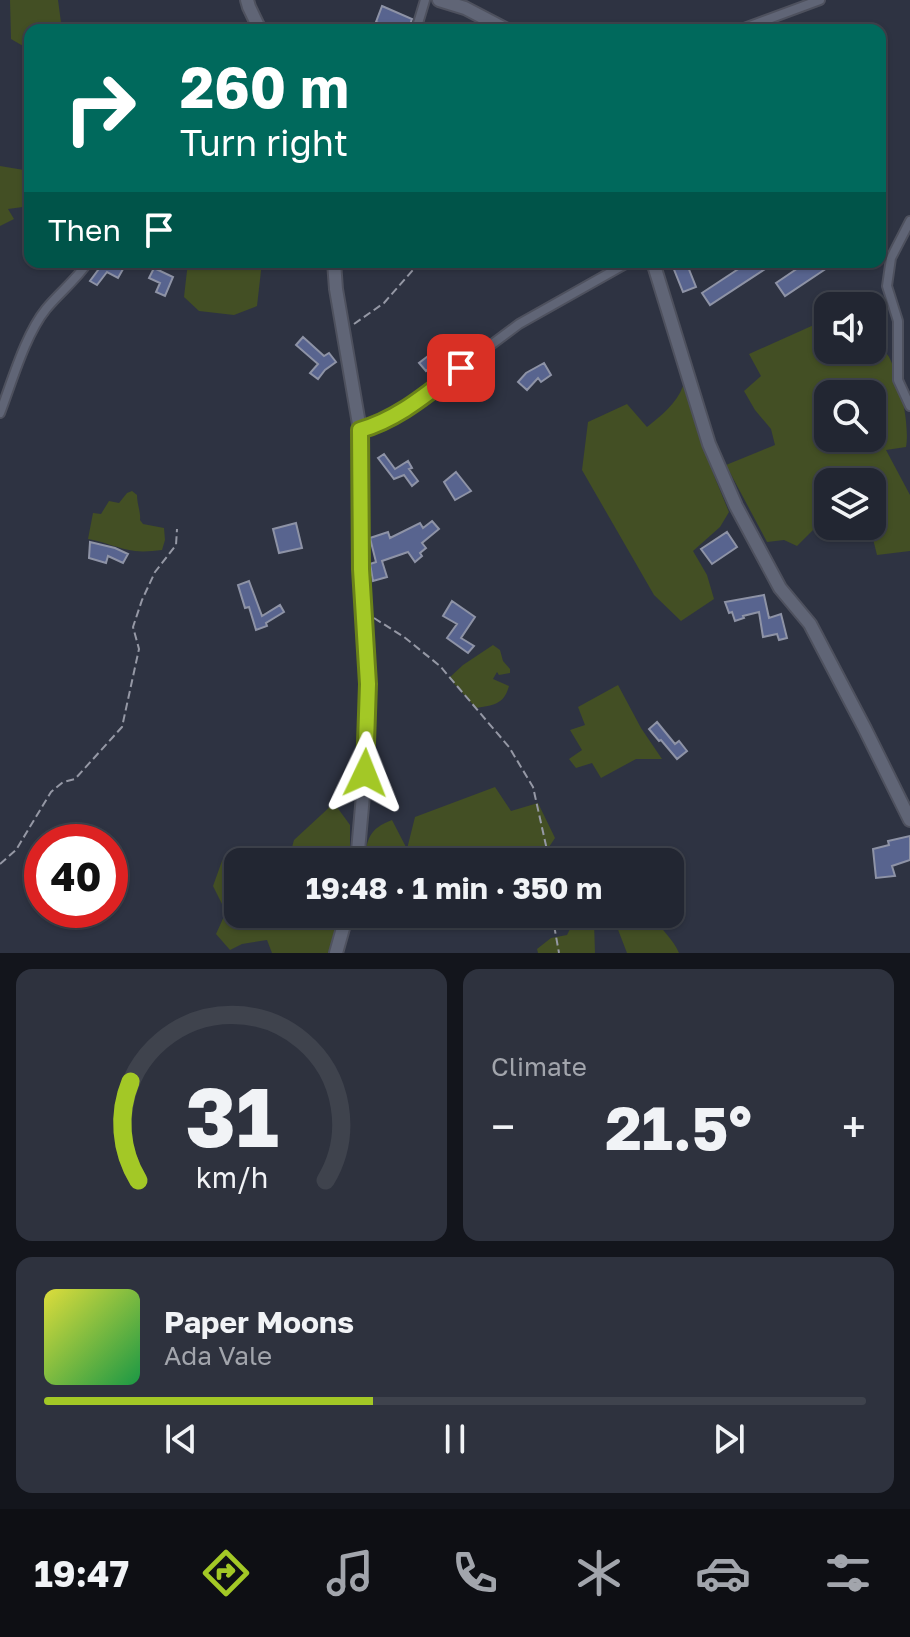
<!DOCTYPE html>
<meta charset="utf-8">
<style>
:root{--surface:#222632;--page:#2e323e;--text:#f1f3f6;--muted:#a2a5ac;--line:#3f434d;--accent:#a3c826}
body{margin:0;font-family:"Golos Text",sans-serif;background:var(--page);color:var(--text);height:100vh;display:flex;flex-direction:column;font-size:30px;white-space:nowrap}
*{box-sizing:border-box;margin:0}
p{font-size:26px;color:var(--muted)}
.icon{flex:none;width:44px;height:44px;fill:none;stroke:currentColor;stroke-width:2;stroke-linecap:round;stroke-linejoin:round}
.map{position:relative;height:953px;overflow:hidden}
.panel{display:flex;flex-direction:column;gap:16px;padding:16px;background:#13151c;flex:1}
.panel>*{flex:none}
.top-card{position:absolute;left:24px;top:24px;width:862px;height:244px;border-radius:16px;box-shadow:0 2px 6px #0004,0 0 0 2px var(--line);background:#00695c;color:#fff;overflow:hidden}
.controls{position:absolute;left:814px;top:292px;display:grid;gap:16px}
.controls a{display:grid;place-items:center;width:72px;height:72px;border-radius:16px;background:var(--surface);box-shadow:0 2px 6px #0004,0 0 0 2px var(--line);font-size:40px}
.speed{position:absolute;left:24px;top:824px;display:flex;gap:16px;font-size:40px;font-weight:700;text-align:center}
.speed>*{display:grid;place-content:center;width:104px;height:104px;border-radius:50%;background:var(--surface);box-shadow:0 2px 6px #0004,0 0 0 2px var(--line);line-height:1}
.speed .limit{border:12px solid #d22;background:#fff;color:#111}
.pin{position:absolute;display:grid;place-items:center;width:68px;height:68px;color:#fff;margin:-34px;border-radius:16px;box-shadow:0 4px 12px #0006}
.me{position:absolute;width:88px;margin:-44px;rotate:2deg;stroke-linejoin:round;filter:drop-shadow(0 0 6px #0008)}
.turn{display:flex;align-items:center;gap:28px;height:168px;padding:0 24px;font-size:36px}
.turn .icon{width:104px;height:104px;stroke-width:2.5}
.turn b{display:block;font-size:56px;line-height:68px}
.then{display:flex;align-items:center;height:76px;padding:0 24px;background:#0003;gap:16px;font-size:30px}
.big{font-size:60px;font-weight:700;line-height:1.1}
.panel .card{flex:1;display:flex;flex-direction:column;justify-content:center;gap:12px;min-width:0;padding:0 28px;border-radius:16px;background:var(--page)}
.panel .dial{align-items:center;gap:0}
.dial svg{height:208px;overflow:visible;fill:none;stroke:var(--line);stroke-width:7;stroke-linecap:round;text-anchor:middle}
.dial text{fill:var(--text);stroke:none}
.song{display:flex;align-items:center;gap:24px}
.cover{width:96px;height:96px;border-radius:12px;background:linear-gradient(135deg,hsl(60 70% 55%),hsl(140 70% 35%))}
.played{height:8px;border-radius:4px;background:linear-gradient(90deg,var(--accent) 40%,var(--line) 40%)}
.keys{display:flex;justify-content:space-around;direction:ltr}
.heat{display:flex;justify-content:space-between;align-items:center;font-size:44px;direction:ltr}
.panel .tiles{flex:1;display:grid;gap:16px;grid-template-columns:1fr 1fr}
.card:last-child{grid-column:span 2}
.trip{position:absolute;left:224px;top:848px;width:460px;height:80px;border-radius:16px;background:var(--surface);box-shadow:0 2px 6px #0004,0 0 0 2px var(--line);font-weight:700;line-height:80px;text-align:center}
.tab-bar{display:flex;height:128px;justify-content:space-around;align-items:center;background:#0e0f14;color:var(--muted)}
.tab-bar .icon{width:56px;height:56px}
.tab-bar .on{color:var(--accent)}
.tab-bar b{font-size:36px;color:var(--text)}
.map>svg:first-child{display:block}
.green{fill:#434f24;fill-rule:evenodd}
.building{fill:#58648f;stroke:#8e93a6;stroke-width:2}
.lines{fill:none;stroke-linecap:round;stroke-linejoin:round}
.street-casing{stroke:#4e515e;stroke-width:12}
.secondary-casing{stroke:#4e515e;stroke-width:16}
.path{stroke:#9598a5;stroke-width:2;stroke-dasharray:8 4;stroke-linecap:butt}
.street{stroke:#606576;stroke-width:8}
.secondary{stroke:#606576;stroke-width:12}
.route-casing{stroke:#6a8219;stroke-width:20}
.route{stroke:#a3c826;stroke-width:14}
</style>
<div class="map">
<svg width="910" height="953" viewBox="0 0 910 953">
<rect width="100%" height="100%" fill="#2e3342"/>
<path class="green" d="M10,0H58L62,30H30V50L11,39Z
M0,166L30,171V206L8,209L14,219L0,226Z
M188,262H262L257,306L234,315L199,311L184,297Z
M816,324L828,338V350H872V338C878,344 885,350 889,357C900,378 910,426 906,447L886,450L910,495V551L877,555L871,531L867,526H872V482H828V514L822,513L819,524L797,546L784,540L767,542L726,465L775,445L771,429L755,410L744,391L761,376L749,354ZM828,394H872V438H828Z
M683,386L715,478L729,512L720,527L693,551L707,575L714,599L681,621L654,595L582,470L588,422L627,404L647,427C661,416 677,403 683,386Z
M132,491L137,495C137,504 141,513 140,520L143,524L164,528L165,540L162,550C153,551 144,552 135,551C119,549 105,542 88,539L93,513L101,514L109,501L119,503L127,493Z
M493,645L500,650L503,661L510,669V673L499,675L497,672L493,679L509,686C504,705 493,705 476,708L449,678L463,665Z
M618,685L641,728L662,759H636L601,778L592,763L576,768L569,759L582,750L570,730L585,725L578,707Z
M495,787L511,811L538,803L555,838L539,862H447L439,859L418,862H363C368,839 368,829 392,820L407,849L415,817Z
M334,803L350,825V862H288L294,840Z
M231,853L244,862H238V914H341L328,953H272L267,940L242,944L230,950L216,934L226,912L213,886L222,861Z
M612,914H653C659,929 673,938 679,953H627Z
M594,922L595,953H538L537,949L551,938L567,935L571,927L587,928Z"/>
<path class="building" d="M382,6L412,19L408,30H396L376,22Z
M104,262H127L118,278L107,272L97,285L90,281Z
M671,262H686L696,287L683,292Z
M749,262H776L710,305L702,293Z
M807,262H836L785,296L776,283Z
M154,268L173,277L165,296L156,292L160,283L149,278Z
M303,337L324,356L329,353L336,362L325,370L318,379L310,373L318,364L296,345Z
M449,342L461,356L451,366L443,357L426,371L419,363L428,356L430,358Z
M544,363L551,375L541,382L538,378L527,390L518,382L526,373Z
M384,454L395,469L408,461L412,468L409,469L418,481L412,486L404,475L394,479L378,458Z
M456,472L471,491L455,500L444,482Z
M432,521L439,529L422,543L426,548L420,553L422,556L415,562L408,552L382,561L387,577L373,581L370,564L376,562L370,538L388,532L390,538L420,523L423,528Z
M296,523L302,548L279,553L273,529Z
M727,532L737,547L712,564L701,549Z
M90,542L115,548L128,554L123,563L108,556L106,563L89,558Z
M249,581L262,616L280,605L284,612L266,623L267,626L256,630L249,607L245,608L238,585Z
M764,595L769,618L781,614L787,638L779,640L777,634L763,637L759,612L743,616L744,618L735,621L732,612L729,613L725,602Z
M452,601L475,617L461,638L474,646L468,653L447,638L457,624L443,616Z
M657,722L675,744L679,741L687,751L677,759L661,740L659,741L649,729Z
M910,836V860L892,866L895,876L876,878L873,849L889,845L888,841Z"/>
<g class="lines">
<defs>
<path id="street" d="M416,30L425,0
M739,30L820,0
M910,221L891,258L887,286L898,321V380L910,406
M0,413C12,382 25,335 46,309C59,293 76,280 88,262
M360,430L376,425L400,413L519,324L629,262"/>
<path id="secondary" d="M247,0L249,7L260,30
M439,0L465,8L507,30
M334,262L336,289L360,430L361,569L368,684L365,773L357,862
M653,262L709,444L736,506L780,588L810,624L865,729L910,820
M336,953L347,914"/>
</defs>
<use href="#street" class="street-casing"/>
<use href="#secondary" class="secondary-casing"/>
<path class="path" d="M354,324L384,303L420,262
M374,618L404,637L440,666L509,747L533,787L547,850L548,862
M0,864L16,850L51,792L63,782L75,779L122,727L139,649L133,627L142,600L155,572L176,545L177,529
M552,914L559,953"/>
<use href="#street" class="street"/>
<use href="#secondary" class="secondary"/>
</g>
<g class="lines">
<defs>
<path id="route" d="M365,773L368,684L361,569L360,430C399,419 429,392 461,368"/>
</defs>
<use href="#route" class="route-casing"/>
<use href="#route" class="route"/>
</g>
</svg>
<div class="controls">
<a><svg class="icon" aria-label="sound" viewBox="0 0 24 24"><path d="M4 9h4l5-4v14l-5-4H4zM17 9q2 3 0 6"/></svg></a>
<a><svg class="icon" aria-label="search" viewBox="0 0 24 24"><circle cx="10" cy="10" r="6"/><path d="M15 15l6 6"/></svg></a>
<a><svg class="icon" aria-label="layers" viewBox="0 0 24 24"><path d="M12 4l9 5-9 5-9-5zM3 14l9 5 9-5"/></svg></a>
</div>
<div class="speed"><div class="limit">40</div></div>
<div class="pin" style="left:461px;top:368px;background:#d93025"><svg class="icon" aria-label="arrive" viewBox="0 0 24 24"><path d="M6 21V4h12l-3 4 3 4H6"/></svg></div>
<svg class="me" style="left:365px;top:773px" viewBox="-20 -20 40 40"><path d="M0-17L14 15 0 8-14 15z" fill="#a3c826" stroke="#fff" stroke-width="4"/></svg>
<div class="trip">19:48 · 1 min · 350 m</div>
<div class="top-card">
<div class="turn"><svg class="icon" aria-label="right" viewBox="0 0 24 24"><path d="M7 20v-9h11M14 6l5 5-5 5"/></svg><div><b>260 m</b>Turn right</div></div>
<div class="then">Then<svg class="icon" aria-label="arrive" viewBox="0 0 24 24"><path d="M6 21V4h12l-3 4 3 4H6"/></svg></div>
</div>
</div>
<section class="panel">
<div class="tiles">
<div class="card dial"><svg viewBox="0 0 100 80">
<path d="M14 69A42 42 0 1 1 86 69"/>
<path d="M14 69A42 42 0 0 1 11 31" stroke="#a3c826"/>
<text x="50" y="56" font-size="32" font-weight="700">31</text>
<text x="50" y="72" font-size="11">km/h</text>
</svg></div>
<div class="card"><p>Climate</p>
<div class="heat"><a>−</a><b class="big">21.5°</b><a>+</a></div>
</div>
<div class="card">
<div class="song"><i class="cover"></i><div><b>Paper Moons</b><p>Ada Vale</p></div></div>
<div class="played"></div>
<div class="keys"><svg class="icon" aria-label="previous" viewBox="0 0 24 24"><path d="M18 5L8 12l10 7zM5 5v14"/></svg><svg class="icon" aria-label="pause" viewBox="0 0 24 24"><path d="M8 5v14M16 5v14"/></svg><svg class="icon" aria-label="next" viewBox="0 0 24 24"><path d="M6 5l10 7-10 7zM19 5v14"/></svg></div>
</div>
</div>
</section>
<nav class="tab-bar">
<b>19:47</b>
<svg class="icon on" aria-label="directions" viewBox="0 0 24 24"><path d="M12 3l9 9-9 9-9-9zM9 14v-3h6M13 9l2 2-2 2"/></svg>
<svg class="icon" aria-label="music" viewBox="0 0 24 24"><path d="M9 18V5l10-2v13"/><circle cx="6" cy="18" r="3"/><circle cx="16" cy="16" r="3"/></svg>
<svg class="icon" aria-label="phone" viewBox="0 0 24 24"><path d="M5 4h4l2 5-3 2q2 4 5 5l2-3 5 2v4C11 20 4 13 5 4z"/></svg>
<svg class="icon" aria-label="climate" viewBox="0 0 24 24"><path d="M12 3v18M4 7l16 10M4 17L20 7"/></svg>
<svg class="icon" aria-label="car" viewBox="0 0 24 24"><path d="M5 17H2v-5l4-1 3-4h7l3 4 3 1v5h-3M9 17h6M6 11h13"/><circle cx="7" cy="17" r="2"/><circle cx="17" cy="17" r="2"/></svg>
<svg class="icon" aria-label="filters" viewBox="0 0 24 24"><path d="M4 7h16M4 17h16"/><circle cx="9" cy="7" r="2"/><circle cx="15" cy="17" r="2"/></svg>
</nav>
